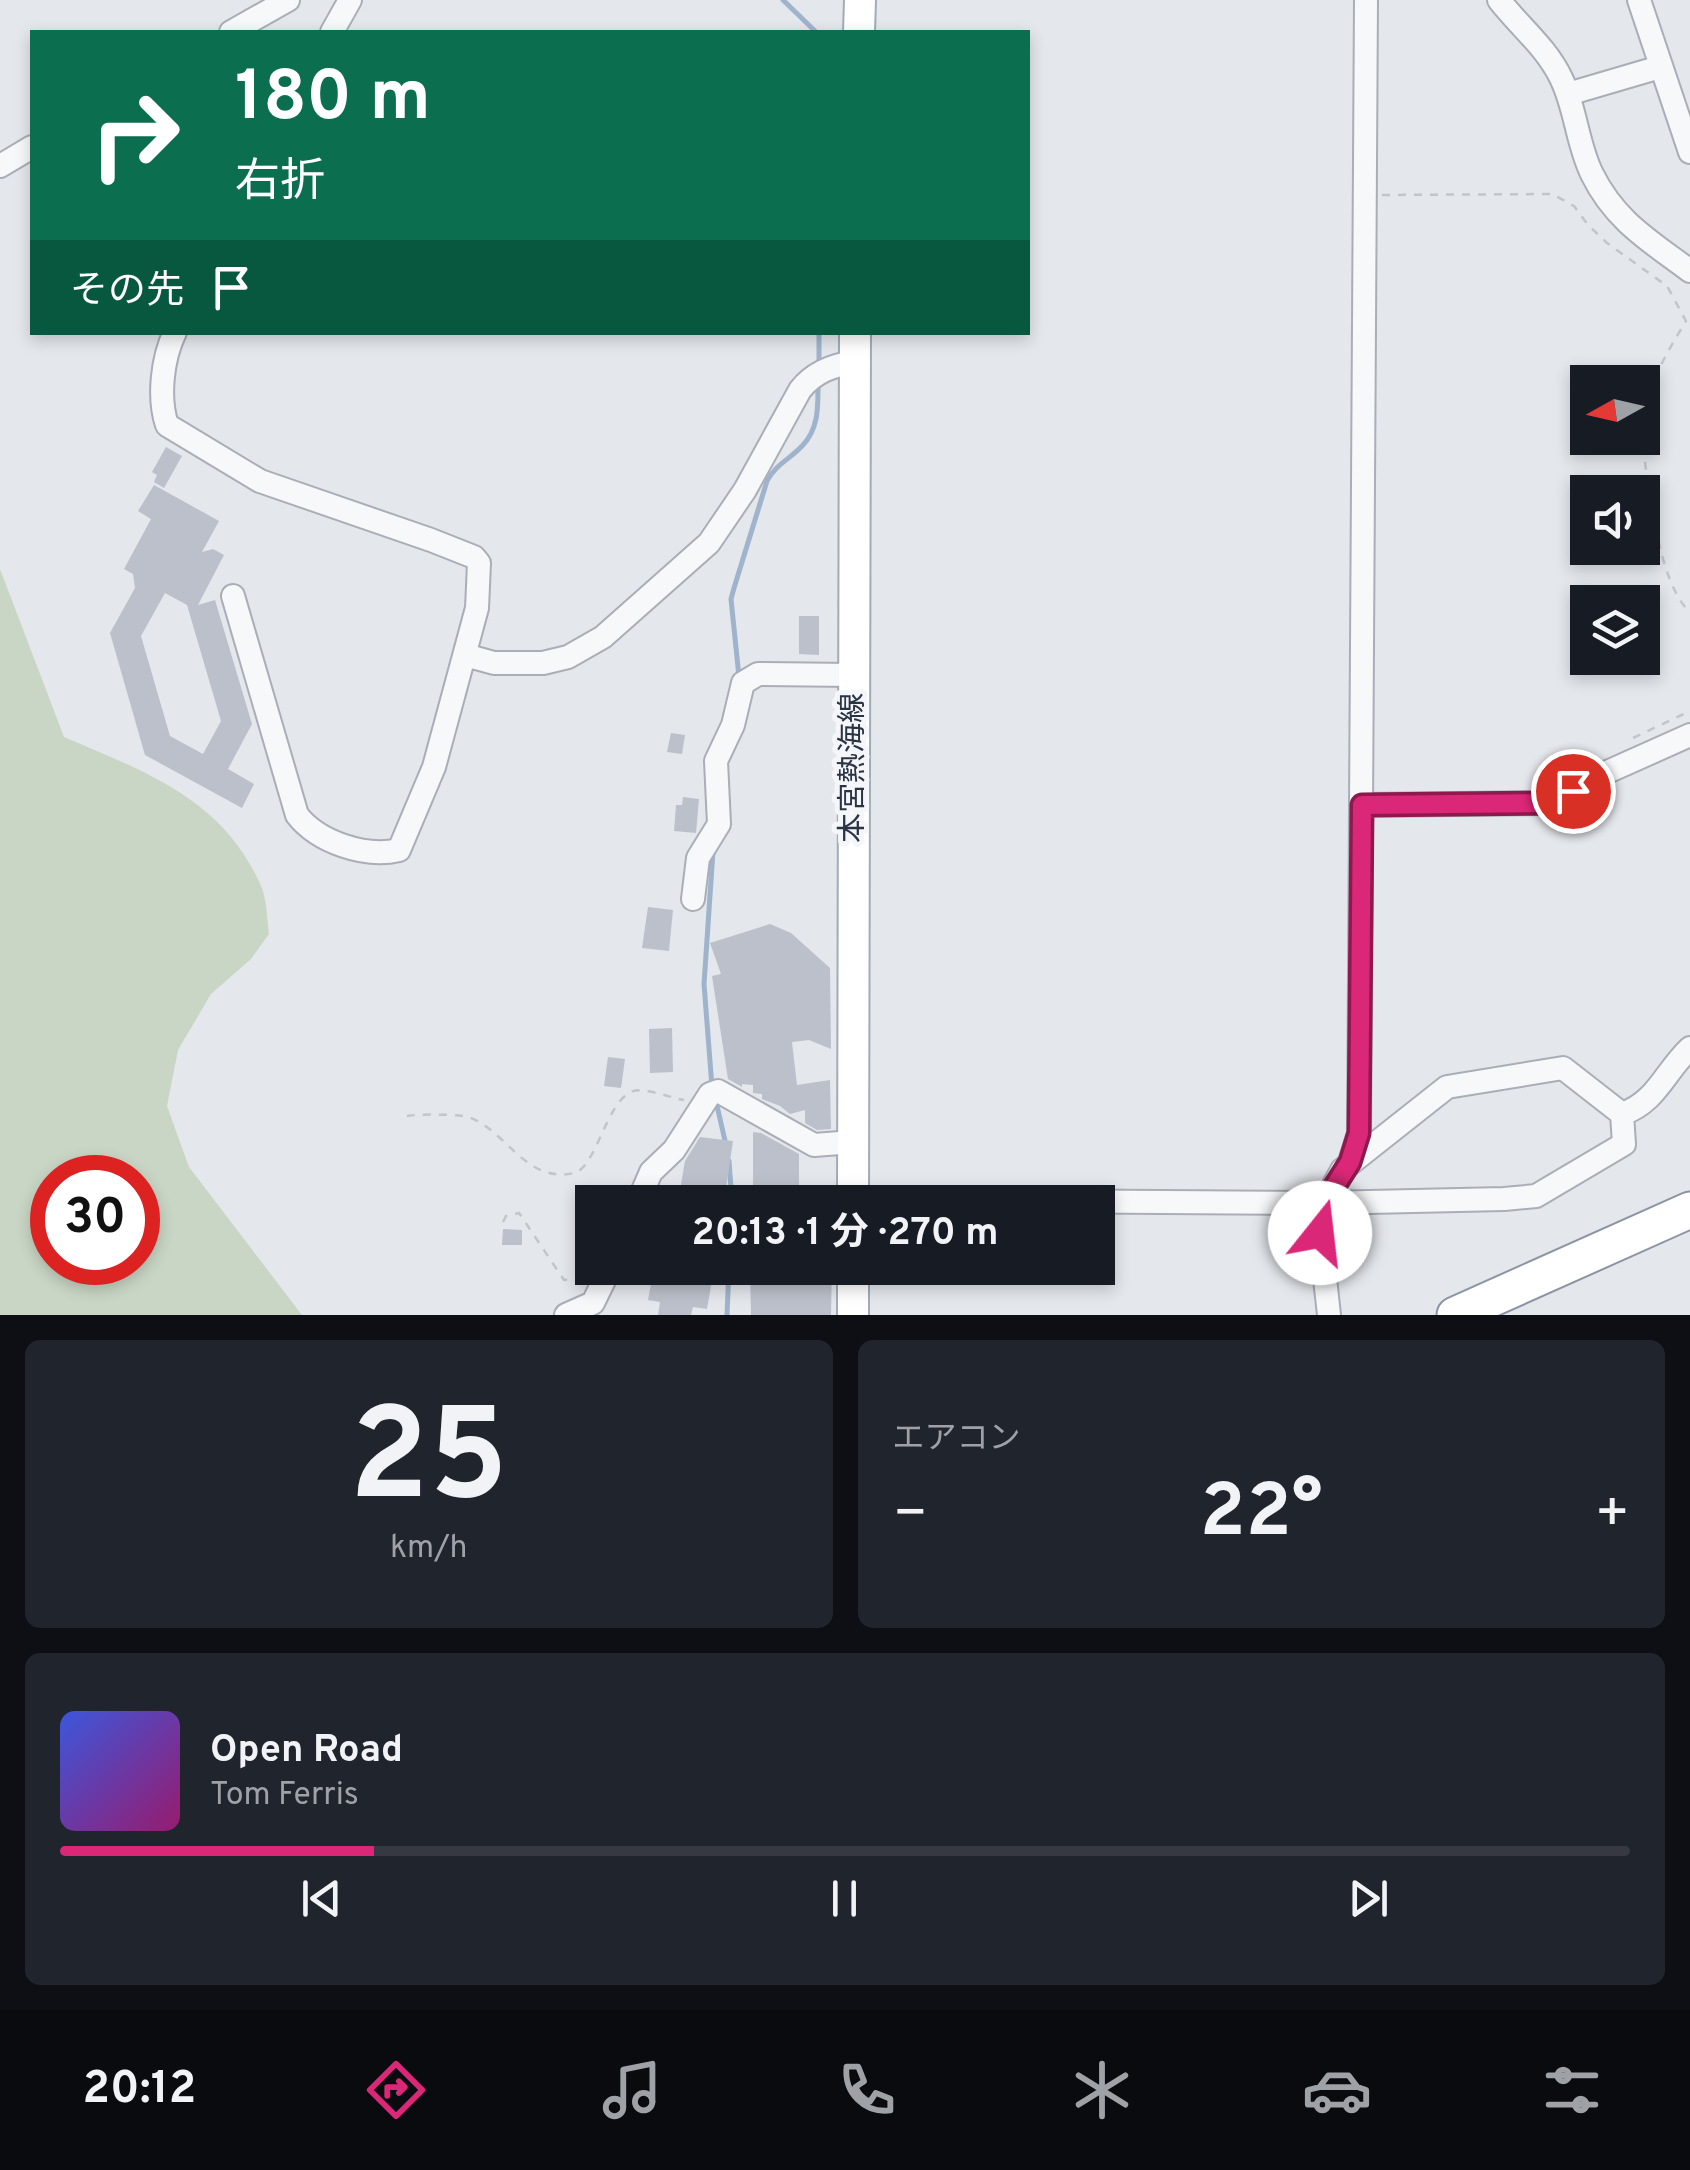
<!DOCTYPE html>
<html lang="ja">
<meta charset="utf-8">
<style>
:root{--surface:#171b24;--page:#20242c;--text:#f1f3f6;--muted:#9ea1a6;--line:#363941;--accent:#db2777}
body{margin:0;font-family:Overpass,"Noto Sans JP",sans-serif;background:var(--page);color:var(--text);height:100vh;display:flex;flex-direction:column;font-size:38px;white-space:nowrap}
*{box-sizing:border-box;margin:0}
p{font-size:32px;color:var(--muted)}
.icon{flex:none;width:55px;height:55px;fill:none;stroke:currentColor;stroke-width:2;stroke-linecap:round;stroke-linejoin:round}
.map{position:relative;height:1315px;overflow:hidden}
.sheet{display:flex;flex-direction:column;gap:25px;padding:25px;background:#0d0f14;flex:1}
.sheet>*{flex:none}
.banner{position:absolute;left:30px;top:30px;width:1000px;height:305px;border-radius:0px;box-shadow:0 5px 15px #0003;background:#0b6e4f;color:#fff;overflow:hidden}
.needle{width:65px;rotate:262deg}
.buttons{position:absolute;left:1570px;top:365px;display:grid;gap:20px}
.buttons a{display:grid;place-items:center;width:90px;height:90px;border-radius:0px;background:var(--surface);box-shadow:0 5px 15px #0003;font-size:50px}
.speed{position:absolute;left:30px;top:1155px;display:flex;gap:20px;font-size:50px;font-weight:700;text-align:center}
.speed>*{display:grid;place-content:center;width:130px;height:130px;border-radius:50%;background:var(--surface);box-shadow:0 5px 15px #0003;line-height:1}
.speed .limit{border:15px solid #d22;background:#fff;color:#111}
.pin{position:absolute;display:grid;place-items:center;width:85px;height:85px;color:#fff;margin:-42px;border:5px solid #fff;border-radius:50%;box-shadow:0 2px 10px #0007}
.me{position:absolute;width:110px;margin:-55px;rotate:16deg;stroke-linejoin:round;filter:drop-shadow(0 0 8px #0008)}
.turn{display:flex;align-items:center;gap:35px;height:210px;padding:0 40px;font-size:45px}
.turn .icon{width:130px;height:130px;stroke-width:2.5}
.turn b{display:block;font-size:70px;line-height:85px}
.then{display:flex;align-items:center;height:95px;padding:0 40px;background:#0003;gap:20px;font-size:38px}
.big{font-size:75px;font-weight:700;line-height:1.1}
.sheet .card{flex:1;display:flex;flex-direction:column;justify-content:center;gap:15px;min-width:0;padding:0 35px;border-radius:15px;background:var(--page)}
.sheet .dial{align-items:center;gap:0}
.dial b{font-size:130px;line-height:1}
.song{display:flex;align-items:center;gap:30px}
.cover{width:120px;height:120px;border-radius:15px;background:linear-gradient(135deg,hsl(230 70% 55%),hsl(320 70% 35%))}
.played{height:10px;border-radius:5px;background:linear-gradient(90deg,var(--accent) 20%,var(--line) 20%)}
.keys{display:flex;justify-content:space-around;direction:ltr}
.heat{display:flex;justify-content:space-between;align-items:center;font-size:55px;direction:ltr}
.sheet .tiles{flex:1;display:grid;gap:25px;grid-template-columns:1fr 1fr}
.card:last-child{grid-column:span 2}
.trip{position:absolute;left:575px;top:1185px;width:540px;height:100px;border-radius:0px;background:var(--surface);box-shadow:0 5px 15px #0003;font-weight:700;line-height:100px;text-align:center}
.dock{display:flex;height:160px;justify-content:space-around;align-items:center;background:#090b0e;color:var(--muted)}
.dock .icon{width:70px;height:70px}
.dock .selected{color:var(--accent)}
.dock b{font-size:45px;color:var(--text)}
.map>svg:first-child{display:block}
.green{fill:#c9d6c5;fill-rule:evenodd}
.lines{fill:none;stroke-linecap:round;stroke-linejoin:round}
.stream{stroke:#9fb4cc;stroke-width:5}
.building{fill:#bbc0ca;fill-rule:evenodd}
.minor-casing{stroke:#a9aeb7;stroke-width:26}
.major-casing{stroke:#a3abb8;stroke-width:34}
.highway-casing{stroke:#8b94a3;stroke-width:39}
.path{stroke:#c2c5cb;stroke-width:2.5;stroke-dasharray:8 8;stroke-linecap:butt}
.minor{stroke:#f7f8fa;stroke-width:22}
.major{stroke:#fff;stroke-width:30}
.highway{stroke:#fff;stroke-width:35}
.route-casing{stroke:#8e194d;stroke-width:25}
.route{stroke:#db2777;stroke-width:18}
.labels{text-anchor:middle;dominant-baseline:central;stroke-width:10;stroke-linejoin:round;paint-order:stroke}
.street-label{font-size:30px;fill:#2b3445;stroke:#f4f6f9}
</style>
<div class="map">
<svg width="1690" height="1315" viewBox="0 0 1690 1315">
<rect width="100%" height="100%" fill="#e4e7ec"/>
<path class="green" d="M0,569L64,737C146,772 224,799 262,888C267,902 267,920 269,934L251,959L211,994L178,1050L167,1106L189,1167L302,1315H0ZM52,1178H138V1262H52Z"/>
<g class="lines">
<path class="stream" d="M783,0L816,32
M819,363V332
M739,677L731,599L734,588L767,481C775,465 790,459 802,446C819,429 818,406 818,384
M712,1087L704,984L713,851
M715,1097L726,1145
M729,1161L732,1202
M727,1315L729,1268"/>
</g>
<path class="building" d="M166,447L182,456L164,488L154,482L157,475L152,472Z
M154,485L219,521L202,552L213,549L224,555L198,605L215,600L252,724L228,769L254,784L242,808L145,755L110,633L135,588L133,574L124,569L151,519L138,511ZM165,593L187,605L221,721L203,754L170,736L141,636Z
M799,616H819V655L799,654Z
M671,733L685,735L682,754L667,752Z
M683,797L699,799L696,833L674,831L676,805H682Z
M648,907L673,910L669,951L642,948Z
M770,924L791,933L830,968L831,1049L809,1040L792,1042L797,1085L830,1080L831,1129L817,1130L805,1123V1110L790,1114L780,1106L762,1099V1094L753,1093V1085L742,1084V1087L728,1079L712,976L721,974L710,943Z
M672,1028L673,1072L650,1073L649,1029Z
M608,1057L625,1059L621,1088L604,1086Z
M753,1132L761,1133L799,1154V1202H753Z
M700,1137L733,1141L724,1202H678L685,1161Z
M503,1229L522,1230V1245H502Z
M654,1268H714L707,1309L693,1307L691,1315H658L660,1302L648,1300Z
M750,1268H832L831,1315H751Z"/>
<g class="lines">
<defs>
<path id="minor" d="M1499,0C1520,27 1546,47 1561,78C1576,108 1577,144 1592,174C1615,221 1650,241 1690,271
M1639,0L1690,152
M231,32L288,0
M332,32L350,0
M1568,94L1660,67
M0,166L32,147
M175,332C162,359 158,398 167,425L260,481L431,540L474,557L479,563L477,608L434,767L399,850C365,858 318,842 297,815L233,596
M465,655L494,663H543L568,657L603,637L709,543L745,490L800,390C814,372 833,365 855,362
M1362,805L1555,803L1585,782L1690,735
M693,899L698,858L719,824L716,761L733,725L743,683L758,674L854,675
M1350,1162L1359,1133L1366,0
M853,1200L1324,1203L1504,1199L1536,1196L1624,1144L1622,1114
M638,1202L651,1172L674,1150L710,1094L718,1091L814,1145L853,1142
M566,1315L593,1303L610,1268
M1329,1315L1320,1233L1324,1203L1342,1170L1447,1087L1563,1068L1622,1114C1657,1102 1665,1071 1690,1048"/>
<path id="major" d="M859,32L860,0
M853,1202L855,332
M853,1315V1268"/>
<path id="highway" d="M1455,1315L1690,1210"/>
</defs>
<use href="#minor" class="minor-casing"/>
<use href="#major" class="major-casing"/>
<use href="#highway" class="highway-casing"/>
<path class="path" d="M1382,195L1552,194L1574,206L1588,225L1607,243L1667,286L1686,321C1666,354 1646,387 1642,426
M1642,430C1645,472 1658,585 1690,612
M1633,738L1690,711
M407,1116C416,1114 459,1114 468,1117C507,1130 525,1184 574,1173C596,1168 606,1103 631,1092C643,1086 670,1098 684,1100
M614,1202L620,1193
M503,1222L506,1216L519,1213L564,1280L576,1278L592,1244"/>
<use href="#minor" class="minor"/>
<use href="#major" class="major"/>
<use href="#highway" class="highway"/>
</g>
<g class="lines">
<defs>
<path id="route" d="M1320,1233L1324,1203L1350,1162L1359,1133L1362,805L1555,803L1573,791"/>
</defs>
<use href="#route" class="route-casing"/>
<use href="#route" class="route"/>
</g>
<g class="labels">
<g class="street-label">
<text transform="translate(854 768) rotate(-90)">本宮熱海線</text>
</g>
</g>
</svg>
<div class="buttons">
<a><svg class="needle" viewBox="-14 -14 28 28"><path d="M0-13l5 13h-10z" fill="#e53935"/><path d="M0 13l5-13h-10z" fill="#9ea1a6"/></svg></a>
<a><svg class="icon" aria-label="sound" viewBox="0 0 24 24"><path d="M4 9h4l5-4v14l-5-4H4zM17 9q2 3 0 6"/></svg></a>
<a><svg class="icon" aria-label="layers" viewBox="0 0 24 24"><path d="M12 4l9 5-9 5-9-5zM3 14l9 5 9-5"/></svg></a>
</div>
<div class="speed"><div class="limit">30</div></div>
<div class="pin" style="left:1573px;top:791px;background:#d93025"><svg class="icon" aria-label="arrive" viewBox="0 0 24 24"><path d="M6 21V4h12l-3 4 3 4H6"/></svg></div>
<svg class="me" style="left:1320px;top:1233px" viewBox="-20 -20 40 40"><circle r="19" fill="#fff"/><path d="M0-13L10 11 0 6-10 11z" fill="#db2777"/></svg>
<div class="trip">20:13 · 1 分 · 270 m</div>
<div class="banner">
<div class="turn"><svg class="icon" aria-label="right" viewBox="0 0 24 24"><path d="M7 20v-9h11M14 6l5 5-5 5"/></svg><div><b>180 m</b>右折</div></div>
<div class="then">その先<svg class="icon" aria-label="arrive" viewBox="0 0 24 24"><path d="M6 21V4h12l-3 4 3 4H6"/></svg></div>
</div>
</div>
<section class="sheet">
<div class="tiles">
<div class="card dial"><b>25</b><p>km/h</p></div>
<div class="card"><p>エアコン</p>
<div class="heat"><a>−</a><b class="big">22°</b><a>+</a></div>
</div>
<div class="card">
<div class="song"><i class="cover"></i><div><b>Open Road</b><p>Tom Ferris</p></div></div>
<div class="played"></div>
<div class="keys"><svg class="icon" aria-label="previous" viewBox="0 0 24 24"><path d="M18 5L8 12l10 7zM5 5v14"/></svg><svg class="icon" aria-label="pause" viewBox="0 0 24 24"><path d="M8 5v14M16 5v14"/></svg><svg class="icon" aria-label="next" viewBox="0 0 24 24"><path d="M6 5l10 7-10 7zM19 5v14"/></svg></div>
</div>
</div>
</section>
<nav class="dock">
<b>20:12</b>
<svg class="icon selected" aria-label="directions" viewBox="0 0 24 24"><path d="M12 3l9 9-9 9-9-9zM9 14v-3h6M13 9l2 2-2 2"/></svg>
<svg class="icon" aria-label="music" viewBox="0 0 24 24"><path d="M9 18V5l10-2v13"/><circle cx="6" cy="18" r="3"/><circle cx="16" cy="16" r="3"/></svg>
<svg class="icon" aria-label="phone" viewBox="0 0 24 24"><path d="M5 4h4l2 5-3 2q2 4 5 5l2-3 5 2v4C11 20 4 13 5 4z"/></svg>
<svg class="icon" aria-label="climate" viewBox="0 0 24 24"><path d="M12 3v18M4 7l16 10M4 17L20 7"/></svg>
<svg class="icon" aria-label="car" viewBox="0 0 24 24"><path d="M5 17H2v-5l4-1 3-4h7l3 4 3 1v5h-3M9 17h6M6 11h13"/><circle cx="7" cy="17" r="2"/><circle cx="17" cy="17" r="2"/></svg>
<svg class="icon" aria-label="filters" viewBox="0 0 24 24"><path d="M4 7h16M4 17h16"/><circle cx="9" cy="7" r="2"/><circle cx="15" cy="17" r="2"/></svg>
</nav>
